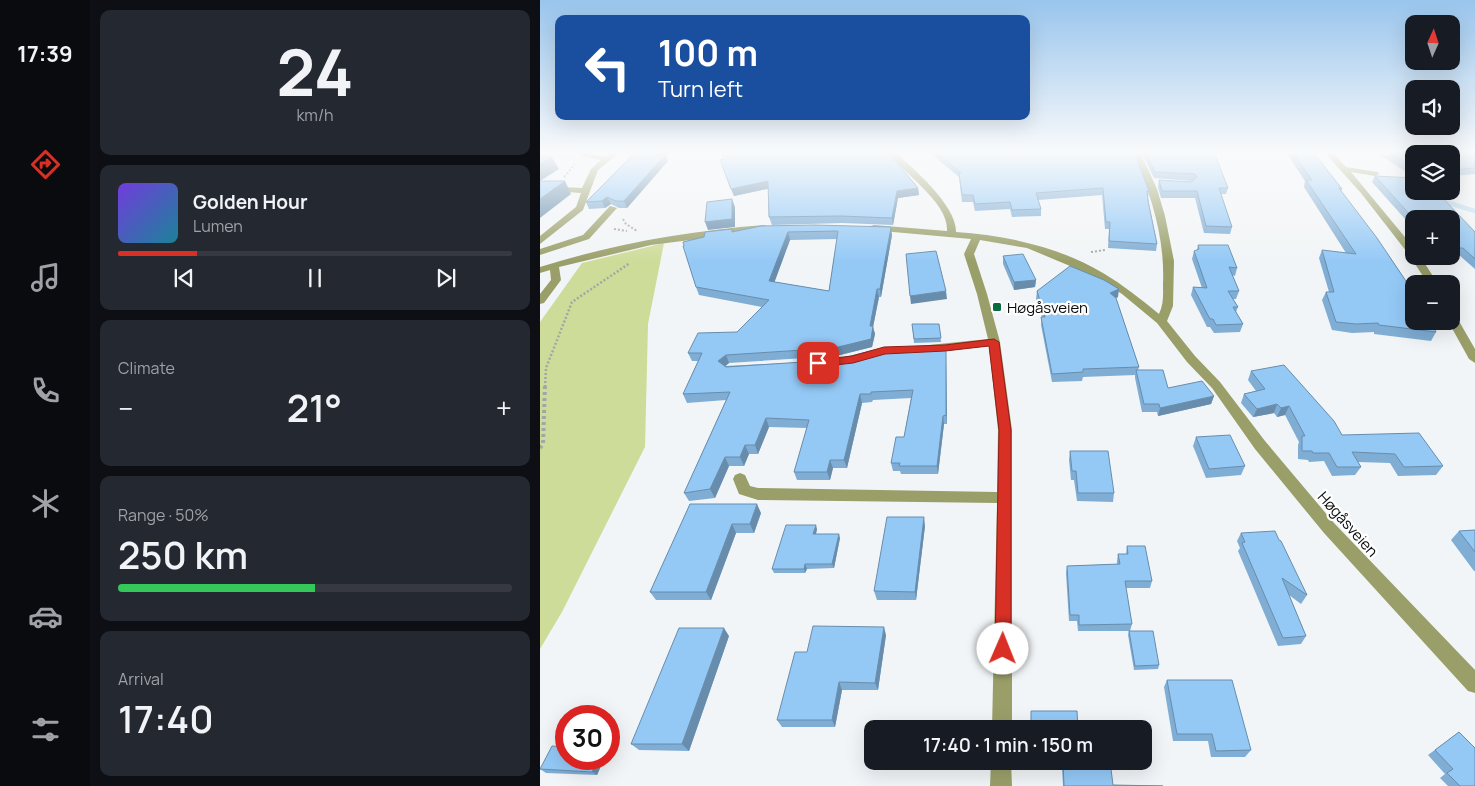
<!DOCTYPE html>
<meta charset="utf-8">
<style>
:root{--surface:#171b24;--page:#242831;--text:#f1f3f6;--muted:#9ea1a6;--line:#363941;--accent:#d93025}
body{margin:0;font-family:Manrope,sans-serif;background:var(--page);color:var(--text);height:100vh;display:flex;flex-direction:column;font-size:19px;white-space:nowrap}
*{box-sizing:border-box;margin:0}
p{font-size:16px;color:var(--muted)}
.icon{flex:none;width:28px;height:28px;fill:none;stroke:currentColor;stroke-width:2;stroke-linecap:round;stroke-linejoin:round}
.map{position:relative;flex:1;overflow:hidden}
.details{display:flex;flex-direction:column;gap:10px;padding:10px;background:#0d0f14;width:450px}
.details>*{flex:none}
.guide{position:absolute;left:15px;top:15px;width:475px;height:105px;border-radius:10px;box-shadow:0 5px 20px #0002;background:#1a4fa0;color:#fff;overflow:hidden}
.needle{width:32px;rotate:3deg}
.fabs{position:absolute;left:865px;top:15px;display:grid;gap:10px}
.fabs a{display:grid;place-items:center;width:55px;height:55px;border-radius:10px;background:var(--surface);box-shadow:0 5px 20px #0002;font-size:25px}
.speed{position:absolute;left:15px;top:705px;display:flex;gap:10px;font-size:25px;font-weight:700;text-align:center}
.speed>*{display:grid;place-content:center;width:65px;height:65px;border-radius:50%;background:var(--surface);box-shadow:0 5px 20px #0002;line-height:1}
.speed .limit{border:8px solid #d22;background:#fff;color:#111}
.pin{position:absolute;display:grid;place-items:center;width:42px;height:42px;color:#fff;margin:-21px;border-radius:10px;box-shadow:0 2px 8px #0006}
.me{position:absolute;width:55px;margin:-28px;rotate:1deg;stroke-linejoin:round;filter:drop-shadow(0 0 4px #0008)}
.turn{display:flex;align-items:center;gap:18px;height:105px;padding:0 20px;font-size:22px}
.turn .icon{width:65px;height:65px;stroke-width:2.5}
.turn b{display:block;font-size:35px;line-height:42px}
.big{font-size:38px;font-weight:600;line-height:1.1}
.details .widget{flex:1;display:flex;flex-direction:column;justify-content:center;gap:8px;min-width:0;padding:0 18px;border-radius:10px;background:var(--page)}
.details .dial{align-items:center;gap:0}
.dial b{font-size:65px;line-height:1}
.song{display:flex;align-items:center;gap:15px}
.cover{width:60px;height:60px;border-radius:8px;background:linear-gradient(135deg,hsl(260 70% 55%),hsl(190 70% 35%))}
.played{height:5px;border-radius:2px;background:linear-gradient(90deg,var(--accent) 20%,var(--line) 20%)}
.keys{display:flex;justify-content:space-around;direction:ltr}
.heat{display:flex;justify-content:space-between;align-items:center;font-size:28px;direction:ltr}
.charge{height:8px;border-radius:4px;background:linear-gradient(90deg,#34c759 50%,var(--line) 0)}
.trip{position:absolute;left:324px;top:720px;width:288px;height:50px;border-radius:10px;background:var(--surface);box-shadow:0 5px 20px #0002;font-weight:600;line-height:50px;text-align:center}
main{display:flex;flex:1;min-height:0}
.menu{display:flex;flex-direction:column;width:90px;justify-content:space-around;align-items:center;background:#090b0e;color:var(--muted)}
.menu .icon{width:35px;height:35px}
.menu .selected{color:var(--accent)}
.menu b{font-size:22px;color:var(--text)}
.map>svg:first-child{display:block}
.built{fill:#e0e8f0}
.green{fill:#cedc99}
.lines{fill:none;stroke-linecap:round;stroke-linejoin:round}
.stream{stroke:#c2dff4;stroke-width:4.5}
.path-far2{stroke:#a3a6a7;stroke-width:2;stroke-dasharray:2 2;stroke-linecap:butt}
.path-far1{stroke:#a3a6a7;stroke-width:2.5;stroke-dasharray:2 2;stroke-linecap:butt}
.path{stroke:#a3a6a7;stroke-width:4;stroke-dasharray:3 3;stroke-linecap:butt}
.minor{fill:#9a9f69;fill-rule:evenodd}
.wall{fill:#7fadd4;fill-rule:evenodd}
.shaded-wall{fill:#688dac}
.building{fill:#94c9f6;stroke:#688dac;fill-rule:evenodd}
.route{fill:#d93025;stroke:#8d1f18}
.poi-dot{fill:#0b6c41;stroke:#fff;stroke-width:2}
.labels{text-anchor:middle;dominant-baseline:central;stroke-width:4.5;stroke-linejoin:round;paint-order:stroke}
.poi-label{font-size:15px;fill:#0b0c0d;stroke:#fff;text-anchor:start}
.street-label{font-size:15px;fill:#0b0c0d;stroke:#fff}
</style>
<main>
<nav class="menu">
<b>17:39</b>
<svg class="icon selected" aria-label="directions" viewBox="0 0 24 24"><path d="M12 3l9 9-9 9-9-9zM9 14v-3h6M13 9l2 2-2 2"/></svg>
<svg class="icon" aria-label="music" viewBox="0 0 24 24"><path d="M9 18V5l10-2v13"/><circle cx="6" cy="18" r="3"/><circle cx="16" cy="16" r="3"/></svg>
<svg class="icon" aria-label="phone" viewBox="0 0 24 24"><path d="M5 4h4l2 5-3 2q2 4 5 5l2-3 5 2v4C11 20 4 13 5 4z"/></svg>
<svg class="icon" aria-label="climate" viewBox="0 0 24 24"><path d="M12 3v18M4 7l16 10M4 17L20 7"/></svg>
<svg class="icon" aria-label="car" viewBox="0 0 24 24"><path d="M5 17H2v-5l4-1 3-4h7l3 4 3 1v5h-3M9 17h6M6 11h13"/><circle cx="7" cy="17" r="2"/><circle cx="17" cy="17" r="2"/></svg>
<svg class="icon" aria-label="filters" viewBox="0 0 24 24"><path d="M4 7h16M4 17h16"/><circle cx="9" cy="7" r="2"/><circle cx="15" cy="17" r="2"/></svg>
</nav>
<section class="details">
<div class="widget dial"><b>24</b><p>km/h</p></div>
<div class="widget">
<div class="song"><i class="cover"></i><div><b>Golden Hour</b><p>Lumen</p></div></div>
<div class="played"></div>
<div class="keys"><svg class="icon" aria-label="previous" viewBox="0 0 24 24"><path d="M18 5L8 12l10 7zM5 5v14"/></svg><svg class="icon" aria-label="pause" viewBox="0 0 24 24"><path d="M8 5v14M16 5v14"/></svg><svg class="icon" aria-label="next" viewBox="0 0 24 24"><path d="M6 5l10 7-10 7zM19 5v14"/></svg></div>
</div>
<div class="widget"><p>Climate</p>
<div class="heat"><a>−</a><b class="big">21°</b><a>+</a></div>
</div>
<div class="widget"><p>Range · 50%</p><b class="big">250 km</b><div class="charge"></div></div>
<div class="widget"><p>Arrival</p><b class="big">17:40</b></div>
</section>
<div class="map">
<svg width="935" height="786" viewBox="0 0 935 786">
<rect width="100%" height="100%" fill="#f2f5f7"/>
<path class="built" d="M9,152H101L35,161L0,156Z"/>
<path class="green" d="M124,243L108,324L105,447L22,612L0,649V322L42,263Z"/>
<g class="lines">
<path class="stream" d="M900,200L935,211"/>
<path class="path-far2" d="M24,177L35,164
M83,219L86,224L97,231
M74,229L87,231
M551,252L565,250"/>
<path class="path-far1" d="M5,387L6,368L32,302L90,263"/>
<path class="path" d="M0,448L3,444L5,385"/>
<path class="minor" d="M41,152L66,157L72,152H80L58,170L43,210L0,244V236L36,207L41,193L0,190V186L42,188L51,169L61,160L41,156Z
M348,152H355C373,168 417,206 416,232C465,235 520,247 563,273C583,285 601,299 619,314C624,304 623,294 623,284C625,237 611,195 593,152H600L617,189L625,216L634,261L633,306L627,321L655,356L680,382L725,441L794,523L935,670V693L928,691L784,533L715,449L672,388L647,362L617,323L582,294L554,276L487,248L440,240L434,254L447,294L460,342L472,430V729H452L457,503L218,500L199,494L193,479L195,475L200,473L205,475L210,486L218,488L457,492L458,430L449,346L389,353L383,349L389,345L448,339L437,294L424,254L431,239L331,230V226L334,225L407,231C409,202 362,173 348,152Z
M784,152H792L806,167L838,172L839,174L835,176L811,172L874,248V256H880L898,284H888L870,256L821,193Z
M70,206L77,208L49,239L0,255V249L43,235Z
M224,225L227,226V230L111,245L19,267L21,280L4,303L0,304V294L11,280L10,270L0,273V267C73,244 148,231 224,225Z
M911,313L916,316L935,349V363L929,359L908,321H911Z
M451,761H471L472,786H450Z"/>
</g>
<path class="wall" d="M55,152H70L68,153Z
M80,152H131L126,156L128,161L87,208H79L71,204L65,208L49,209L46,202L93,154H81Z
M181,152H348L378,188L379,195L358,198L353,225L302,223L232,225L229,217L228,189L194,196L180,160L184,159Z
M389,152H594L609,191L608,198L617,244L616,251L568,248L569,229H565L562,195L498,200L501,209V216L472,217L470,209L435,211L433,202H422L419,177Z
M601,152H674L688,188L686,194H681L692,227L690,234L664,233L655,198H621L618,187L619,180L651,182L653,181L614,178Z
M746,152H773L802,189L801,191L896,332L891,341L834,334V332L812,333L792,330L782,300L786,292H789L779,258L782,250L806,253L764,187L765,181Z
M835,152H935V174L911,176V154H874V177Z
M835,176L935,232V269L919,255L911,254V219H874V229L832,182Z
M221,226L352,235L341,297H339L333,327L335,334L332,347L296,356L189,363L185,366L406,355L407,424H404L398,474H361L360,471H353L351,463L364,437L371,398L333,400L332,402L322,403L307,468H293L290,480H257L254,472L267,428L229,427L218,454H209L204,466H189L175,498L149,501L144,493L186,400L147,403L143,394L158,361H152L148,353L197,332L222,307L159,295L156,287L193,231ZM297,239L289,291L234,282L250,240Z
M658,245L697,268L695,276L692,275L699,291L696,299H693L698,307L696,312L703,324L700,332L674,333L670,327H667L651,295L653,287L662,288L652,259L654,251L657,250Z
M463,256L496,280L495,287L474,290L463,264Z
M497,291L578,297L576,298L599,367L598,370L628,388L674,396L671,404L618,416L617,412H602L595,378V375L543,377L542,381L512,382L501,325L502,317L496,299Z
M372,324H399L401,342L374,343Z
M711,371L802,435L903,466L896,475L858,476L850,463L818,462L821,467L815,475L792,476L784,461L769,462L768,460L758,459V445L759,442L745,415L737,417L734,413L713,417L701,403L704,394L716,391L708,380Z
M656,437L705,466L701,475L666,478L653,446Z
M530,451L574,493L573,502L537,501L534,480H531L529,460Z
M150,504L221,513L214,533H196L171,600H116L110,592Z
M385,526L376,600H337L334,591Z
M277,529L276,534L300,538L294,568L267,569L265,573H234L232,569Z
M935,530V571H934L911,540L919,531Z
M701,533L767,595L761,604L749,595L766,636L761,644L738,646L698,551L700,548L697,541Z
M587,546L612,581L610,588H586L592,624L590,631H538L537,621H529L526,573L527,566L577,564V561L578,554H586Z
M589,631L619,665L618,669L594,670L588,635Z
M346,635L338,690H302L295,727H242L237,720L267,652Z
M189,636L149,751L99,750L91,744Z
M627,680L711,750L705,757H671L668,741H633L624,687Z
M919,732L935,786H908L900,778L905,774L888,755Z
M26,759H64L57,775L6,773L0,769Z
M491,761H541V768L573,785L623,786H523L522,768L492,767Z"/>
<path class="shaded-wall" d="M122,152H131L126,156L128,161L87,208L84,201L117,156Z
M12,157L19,169L0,181V164Z
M25,181L31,194L0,218V199Z
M228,181L230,188L194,196L191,189Z
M378,188L379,195L358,198L353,225L352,218L357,191Z
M67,197L71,204L65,208L62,201Z
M192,199L195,207V227L168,230L165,222Z
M351,227L352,235L341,297L340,289Z
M248,232L250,240L232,289L229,281Z
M496,280L495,287L474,290V282Z
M337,289L339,297L333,327L335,334L332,347L296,356L294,348L330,326Z
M579,289L578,297L569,301L570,293Z
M406,291L407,299L371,304L370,296Z
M406,347V355L407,424L406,415Z
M186,355L189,363L181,370L178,361Z
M320,394L322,403L307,468L304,460Z
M674,396L671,404L618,416L620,408Z
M737,404L734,413L713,417L717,409Z
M749,406L745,415L737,417L741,408Z
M403,416L404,424L398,474L397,466Z
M226,418L229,427L218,454L215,445Z
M205,445L209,454L204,466L200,457Z
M185,457L189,466L175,498L170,489Z
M290,460L293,468L290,480L287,472Z
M217,504L221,513L214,533L210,524Z
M384,517L385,526L376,600L375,592Z
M192,524L196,533L171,600L166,592Z
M276,525L277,529L275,538L273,534Z
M299,534L300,538L294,568L292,564Z
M265,564L267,569L265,573L264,569Z
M344,627L346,635L338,690L335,683Z
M184,628L189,636L149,751L142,744Z
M299,682L302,690L295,727L292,720Z
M58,759H64L57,775L52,772Z"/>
<path class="building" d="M96,152H122L117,156L126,154L84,201H76L67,197L62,201L46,202Z
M181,152H348L378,188L357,191L352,218L301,216L229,217L228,181L191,189L180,160L184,159Z
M396,152H594L609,191H607L608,201L617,244L569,241L570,222H566L563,188L496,193L501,209L472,210L470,202L435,204L433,195H422L419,173H421Z
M605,152H674L688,188H679L692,227L666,226L657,191H622L619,180L651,182L657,177L655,174L615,172Z
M752,152H773L802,189L799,188L837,238L874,293V321H891L896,332L839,325L838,323L816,324L796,322L786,292H794L782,250L816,254L766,180H772Z
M848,152H935V168L911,170V154H874V168Z
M0,156L12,157L0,164Z
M835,176L874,178V191H896L935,232V259L923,248H911V219H874Z
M0,181H25L0,199Z
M192,199V219L165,222L167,202Z
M274,225L351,227L340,289H337L330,326H333L331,339L294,348L186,355L178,361L186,367L294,360L331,351L374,348V347H406V415L403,416L397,466H359L360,463H351L356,437H364L373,390L331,392V394H320L304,460H290L287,472H254L269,420L226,418L215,445H205L200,457H185L170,489L144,493L190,392L143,394L162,353H148L158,333L197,332L229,300L156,287L143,246H144L143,242L164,237L165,232L192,229V232L221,226ZM298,231L289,291L229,281L248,232Z
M658,245H688L697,268L689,267L699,291H688L698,307H693L703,324L676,325L673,319H670L653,287L667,288L654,251L659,249Z
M396,251L406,291L370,296L366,254Z
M483,254L496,280L474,282L463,256Z
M530,266L564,280L579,289L570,293L576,298L599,367L543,369V372L512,374L501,317H505L497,291Z
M372,324H399L401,338L374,339Z
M744,365L794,421L802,435L879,433L903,466L864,467L855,454L812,452L821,467H797L789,453H773L772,451H762V436H765L749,406L741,408L737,404L717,409L704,394L725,389L711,371Z
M596,370H623L628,388L662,381L674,396L620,408L619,404H604Z
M690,435L705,466L669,469L656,437Z
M530,451H568L574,493H538L536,471H532Z
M150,504H217L210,524H192L166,592H110Z
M347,517H384L375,592L334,591Z
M246,525H276L273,534H299L292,564H265L264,569H232Z
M935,530V552L919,531Z
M735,531L739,540L741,541L767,595L742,578L766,636L743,638L702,543L705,542L701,533Z
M587,546H605L612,581H585L592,624L539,625V615H530L527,566L580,564L578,554H588Z
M273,626L344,627L335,683L299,682L292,720H237L255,652H267Z
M139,628H184L142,744H91Z
M589,631H613L619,665L595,666Z
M627,680H692L711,750L676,751L672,734H637Z
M491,711H537L538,729H491Z
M919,732L935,748V786H920L907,773L913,769L895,750Z
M12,746L26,747V759H58L52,772L0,769Z
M492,761H541V768L571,769L573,785L623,786H524L523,762H492Z"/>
<linearGradient id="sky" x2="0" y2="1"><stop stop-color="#99c5ed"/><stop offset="0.58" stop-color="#f9fafb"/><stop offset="1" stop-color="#f9fafb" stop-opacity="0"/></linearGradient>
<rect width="935" height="262" fill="url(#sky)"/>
<path class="route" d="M454,339L459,342L471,430V649L469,655L463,657L457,655L455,649L459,430L449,346L405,351L345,354L313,363L278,367L273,363L278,360L312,356L344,347L405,345Z"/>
<rect class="poi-dot" x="452" y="302" width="10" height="10" rx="2.5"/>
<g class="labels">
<g class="poi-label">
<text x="467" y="307">Høgåsveien</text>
</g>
<g class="street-label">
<text transform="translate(808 524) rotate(48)">Høgåsveien</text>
</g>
</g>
</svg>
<div class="fabs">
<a><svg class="needle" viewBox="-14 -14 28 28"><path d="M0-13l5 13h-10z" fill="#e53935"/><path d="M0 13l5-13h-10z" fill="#9ea1a6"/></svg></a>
<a><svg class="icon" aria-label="sound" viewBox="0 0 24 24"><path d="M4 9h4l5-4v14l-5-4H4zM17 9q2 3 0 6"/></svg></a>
<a><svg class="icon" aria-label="layers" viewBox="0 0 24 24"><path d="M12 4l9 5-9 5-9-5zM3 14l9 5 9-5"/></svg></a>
<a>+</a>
<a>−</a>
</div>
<div class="speed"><div class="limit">30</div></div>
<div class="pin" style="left:278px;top:363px;background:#d93025"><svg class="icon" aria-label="arrive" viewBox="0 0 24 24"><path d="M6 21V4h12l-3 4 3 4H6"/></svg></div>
<svg class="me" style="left:463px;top:649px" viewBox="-20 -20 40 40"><circle r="19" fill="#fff"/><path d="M0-13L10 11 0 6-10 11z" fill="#d93025"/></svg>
<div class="trip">17:40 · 1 min · 150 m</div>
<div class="guide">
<div class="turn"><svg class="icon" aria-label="left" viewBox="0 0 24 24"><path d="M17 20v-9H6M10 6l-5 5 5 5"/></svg><div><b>100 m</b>Turn left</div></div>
</div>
</div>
</main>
